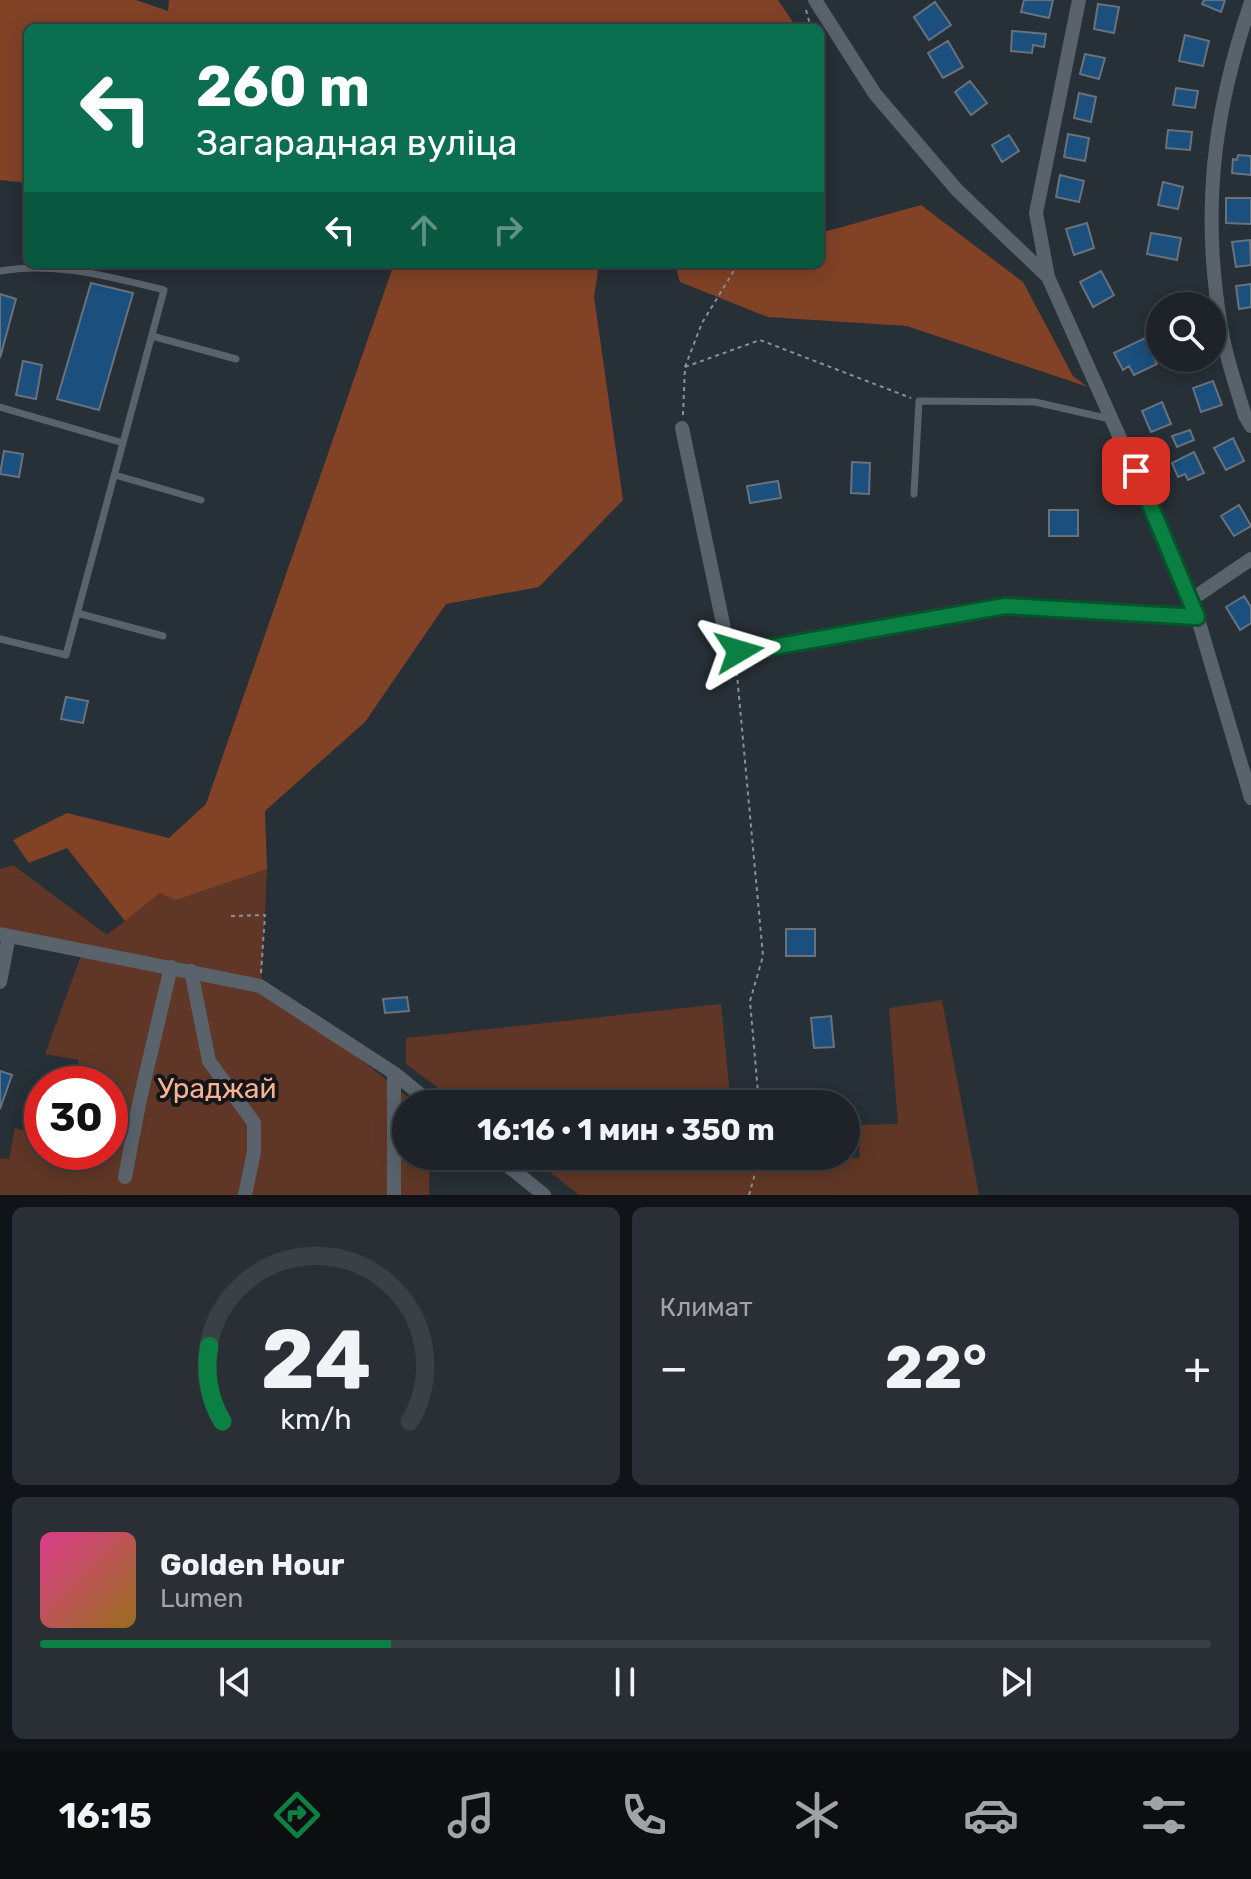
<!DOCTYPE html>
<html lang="ru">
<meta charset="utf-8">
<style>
:root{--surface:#1d2329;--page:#2a2f35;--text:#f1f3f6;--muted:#a0a4a8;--line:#3b4046;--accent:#0b8043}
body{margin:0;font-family:Rubik,sans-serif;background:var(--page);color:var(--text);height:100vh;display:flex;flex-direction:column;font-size:30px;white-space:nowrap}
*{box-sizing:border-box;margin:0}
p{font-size:26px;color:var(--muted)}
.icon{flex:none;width:44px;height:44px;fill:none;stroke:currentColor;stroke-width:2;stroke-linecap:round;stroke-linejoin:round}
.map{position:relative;height:1195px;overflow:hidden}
.drawer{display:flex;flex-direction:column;gap:12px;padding:12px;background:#101317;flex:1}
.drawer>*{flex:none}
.hud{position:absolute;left:24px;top:24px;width:800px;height:244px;border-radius:12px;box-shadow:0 4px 20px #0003,0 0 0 2px var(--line);background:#0b6e4f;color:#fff;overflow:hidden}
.controls{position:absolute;left:1146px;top:292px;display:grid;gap:16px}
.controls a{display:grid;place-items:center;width:80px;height:80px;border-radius:50%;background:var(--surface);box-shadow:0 4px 20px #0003,0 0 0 2px var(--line);font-size:40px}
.speed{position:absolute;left:24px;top:1066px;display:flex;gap:16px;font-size:40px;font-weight:700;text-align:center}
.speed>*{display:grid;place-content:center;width:104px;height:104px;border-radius:50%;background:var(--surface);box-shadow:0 4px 20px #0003,0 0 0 2px var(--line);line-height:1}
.speed .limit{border:12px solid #d22;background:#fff;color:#111}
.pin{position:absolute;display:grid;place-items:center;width:68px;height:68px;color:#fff;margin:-34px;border-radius:16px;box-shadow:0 4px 12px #0006}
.me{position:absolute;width:88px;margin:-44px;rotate:83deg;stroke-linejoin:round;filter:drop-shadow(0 0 6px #0008)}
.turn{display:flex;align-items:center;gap:28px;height:168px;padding:0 40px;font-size:36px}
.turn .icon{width:104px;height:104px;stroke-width:2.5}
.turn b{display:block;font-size:56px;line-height:68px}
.lanes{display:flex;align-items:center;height:76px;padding:0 40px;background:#0003;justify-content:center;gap:40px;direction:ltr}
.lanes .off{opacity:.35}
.big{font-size:60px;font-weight:700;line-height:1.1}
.drawer .card{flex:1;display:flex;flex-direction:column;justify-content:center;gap:12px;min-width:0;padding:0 28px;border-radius:12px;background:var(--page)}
.drawer .dial{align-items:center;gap:0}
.dial svg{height:208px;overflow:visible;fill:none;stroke:var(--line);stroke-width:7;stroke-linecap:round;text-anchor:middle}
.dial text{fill:var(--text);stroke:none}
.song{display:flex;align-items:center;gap:24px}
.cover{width:96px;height:96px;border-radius:12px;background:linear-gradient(135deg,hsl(330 70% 55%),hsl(40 70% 35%))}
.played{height:8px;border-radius:4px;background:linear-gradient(90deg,var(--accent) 30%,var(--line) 30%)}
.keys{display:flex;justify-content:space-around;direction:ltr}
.heat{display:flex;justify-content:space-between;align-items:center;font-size:44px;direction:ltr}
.drawer .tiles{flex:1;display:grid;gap:12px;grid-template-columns:1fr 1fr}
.card:last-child{grid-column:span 2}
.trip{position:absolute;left:392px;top:1090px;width:468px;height:80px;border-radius:40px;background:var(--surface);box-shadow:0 4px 20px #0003,0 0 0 2px var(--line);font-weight:700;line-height:80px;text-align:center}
.dock{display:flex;height:128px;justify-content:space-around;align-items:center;background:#0c0e10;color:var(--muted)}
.dock .icon{width:56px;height:56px}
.dock .selected{color:var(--accent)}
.dock b{font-size:36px;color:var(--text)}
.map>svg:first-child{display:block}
.green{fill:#603726}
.forest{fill:#814226}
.building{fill:#1a4f7e;stroke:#69727c;stroke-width:2}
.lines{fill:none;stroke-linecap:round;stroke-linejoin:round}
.path{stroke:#8a9198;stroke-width:2;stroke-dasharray:4 4;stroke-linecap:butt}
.lane{stroke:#5a636c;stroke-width:7}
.street{stroke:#5a636c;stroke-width:14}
.route-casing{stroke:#07532c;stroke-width:20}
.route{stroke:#0b8043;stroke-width:14}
.labels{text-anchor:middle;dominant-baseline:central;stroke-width:8;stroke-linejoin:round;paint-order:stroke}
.park-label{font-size:28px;fill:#feb190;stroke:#13171a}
</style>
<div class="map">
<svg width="1251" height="1195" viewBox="0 0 1251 1195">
<rect width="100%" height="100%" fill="#272f37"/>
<path class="green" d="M13,865L107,935L160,893L176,900L267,869L261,990L287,1000L416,1104H406V1156H430L429,1195H0V1158L9,1159L15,1128L42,1135V1152H110V1084H72L79,1060L45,1054L81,956L0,928V869Z
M942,1000L979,1195H579L530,1156H737L738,1161L860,1158L857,1125L898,1124L889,1008Z
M721,1004L731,1104H460L406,1064V1038Z"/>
<path class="forest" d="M0,0H136L168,11L169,0H778L797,28H28V183L0,180Z
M921,205L1023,282L1073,376L1088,387L907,326L768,317L680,282L675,264H820V233Z
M394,264H599L594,297L623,500L539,587L446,604L365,722L265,811L267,869L176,900L160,893L125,921L67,848L29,863L13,840L67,813L169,838L206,804Z"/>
<path class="building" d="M1024,0H1053L1049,18L1021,12Z
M1204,0H1225L1221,12L1202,4Z
M935,2L951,25L929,40L914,17Z
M1098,4L1119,7L1114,33L1094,29Z
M1012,31L1046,34L1044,47L1033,45L1032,53L1011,51Z
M1185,35L1209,41L1203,66L1179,61Z
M948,41L963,67L943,78L928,53Z
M1085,54L1105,58L1099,79L1080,74Z
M970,81L987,103L971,115L955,92Z
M1176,88L1198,91L1195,108L1173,105Z
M1079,93L1096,97L1091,122L1074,118Z
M1168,130L1192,132L1190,150L1166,148Z
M1068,134L1089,138L1085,161L1064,157Z
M1009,135L1019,151L1002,162L992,145Z
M1238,155L1251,156V175L1232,173L1233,159L1237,160Z
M1060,175L1084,181L1079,202L1056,197Z
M1163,182L1183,187L1178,209L1158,205Z
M1226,198H1251V224L1226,223Z
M1087,223L1094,248L1074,255L1066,229Z
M1151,233L1181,238L1177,260L1147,254Z
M1250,240L1251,265L1236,267L1232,242Z
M1101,271L1114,295L1093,307L1080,282Z
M91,283L133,293L99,410L57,399Z
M1251,284V307L1239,309L1236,286Z
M0,294L16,299L0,358Z
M1145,338L1157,364L1134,375L1129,366L1123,370L1114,353Z
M23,361L42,365L36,399L16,395Z
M1213,381L1222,405L1201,412L1193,388Z
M1162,402L1171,424L1151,432L1142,411Z
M1190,430L1194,440L1177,447L1172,436Z
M1233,438L1244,461L1226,470L1214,448Z
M4,451L23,454L19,477L0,474Z
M1194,452L1204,473L1188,480L1185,474L1178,477L1172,463Z
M852,462L870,463L869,494L851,493Z
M778,481L781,498L750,503L747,486Z
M1239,505L1251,526L1234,536L1221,516Z
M1049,510H1078V536H1049Z
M1244,596L1251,607V623L1240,630L1226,607Z
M66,697L88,701L83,723L61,719Z
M786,929H815V956H786Z
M407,997L409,1011L385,1013L383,999Z
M831,1016L834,1047L814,1048L811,1018Z
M0,1071L12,1075L0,1109Z"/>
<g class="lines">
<path class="path" d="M806,10L811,28
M820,58V66
M685,367L760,340L911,398
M683,415L685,367L702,323L738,264
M736,664L763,956L750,1001L759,1104
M231,916L265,915L261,973
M749,1195L760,1156"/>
<path class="lane" d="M0,271C56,261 110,277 164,290L66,655L0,639
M152,336L236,359
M0,407L123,443
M115,475L201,500
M914,494L919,401L1035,402L1110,419
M77,613L163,636"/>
<path class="street" d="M815,0L875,94L957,190L1048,277L1192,599L1251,798
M1251,2C1212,116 1201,215 1222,333C1227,361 1237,389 1245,416L1251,426
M1048,277L1036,213L1079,0
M682,428L726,638C730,647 735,650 744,652L1005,606L1197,617
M1192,599L1251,559
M0,934L260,986L394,1073L432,1104
M191,971L209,1061L254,1123V1152L245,1195
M0,982L9,936
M394,1073V1195
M496,1156L544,1195
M125,1177L140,1099L171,967"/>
</g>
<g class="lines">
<defs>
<path id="route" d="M739,651L744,652L1005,606L1197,617L1136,471"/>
</defs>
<use href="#route" class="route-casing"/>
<use href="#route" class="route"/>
</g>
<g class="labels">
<g class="park-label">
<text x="217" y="1088">Ураджай</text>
</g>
</g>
</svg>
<div class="controls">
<a><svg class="icon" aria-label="search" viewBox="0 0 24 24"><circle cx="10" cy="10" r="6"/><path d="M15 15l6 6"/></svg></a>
</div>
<div class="speed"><div class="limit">30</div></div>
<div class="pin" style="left:1136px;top:471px;background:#d93025"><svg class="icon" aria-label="arrive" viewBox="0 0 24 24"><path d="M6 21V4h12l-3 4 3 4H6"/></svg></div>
<svg class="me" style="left:739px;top:651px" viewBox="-20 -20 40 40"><path d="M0-17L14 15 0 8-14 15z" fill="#0b8043" stroke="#fff" stroke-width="4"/></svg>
<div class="trip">16:16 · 1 мин · 350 m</div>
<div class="hud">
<div class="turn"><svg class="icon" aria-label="left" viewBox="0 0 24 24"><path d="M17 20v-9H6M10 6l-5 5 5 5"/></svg><div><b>260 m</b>Загарадная вуліца</div></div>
<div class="lanes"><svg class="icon" aria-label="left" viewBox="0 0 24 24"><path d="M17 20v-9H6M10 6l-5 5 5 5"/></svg><svg class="icon off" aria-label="ahead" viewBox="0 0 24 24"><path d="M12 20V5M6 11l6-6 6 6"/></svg><svg class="icon off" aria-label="right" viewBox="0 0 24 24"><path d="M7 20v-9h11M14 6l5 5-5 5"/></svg></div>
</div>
</div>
<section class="drawer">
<div class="tiles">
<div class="card dial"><svg viewBox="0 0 100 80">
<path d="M14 69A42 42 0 1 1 86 69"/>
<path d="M14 69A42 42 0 0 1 9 40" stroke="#0b8043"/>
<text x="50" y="56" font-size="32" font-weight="700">24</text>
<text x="50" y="72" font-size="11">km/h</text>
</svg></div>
<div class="card"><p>Климат</p>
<div class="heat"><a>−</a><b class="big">22°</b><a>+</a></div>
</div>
<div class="card">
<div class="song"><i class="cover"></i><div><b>Golden Hour</b><p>Lumen</p></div></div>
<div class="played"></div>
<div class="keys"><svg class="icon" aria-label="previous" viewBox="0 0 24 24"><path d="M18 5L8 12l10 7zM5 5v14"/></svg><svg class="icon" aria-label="pause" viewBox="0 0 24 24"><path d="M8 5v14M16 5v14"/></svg><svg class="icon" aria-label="next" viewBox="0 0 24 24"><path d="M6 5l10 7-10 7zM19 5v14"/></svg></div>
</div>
</div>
</section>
<nav class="dock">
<b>16:15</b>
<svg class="icon selected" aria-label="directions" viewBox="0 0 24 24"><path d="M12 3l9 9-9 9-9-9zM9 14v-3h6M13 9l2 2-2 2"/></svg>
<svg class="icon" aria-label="music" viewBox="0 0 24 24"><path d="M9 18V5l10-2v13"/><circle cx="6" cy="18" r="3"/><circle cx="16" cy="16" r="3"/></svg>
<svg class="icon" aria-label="phone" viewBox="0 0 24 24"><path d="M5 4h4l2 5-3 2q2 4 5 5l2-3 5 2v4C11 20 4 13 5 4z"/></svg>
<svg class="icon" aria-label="climate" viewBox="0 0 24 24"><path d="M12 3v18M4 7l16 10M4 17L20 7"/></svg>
<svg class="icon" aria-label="car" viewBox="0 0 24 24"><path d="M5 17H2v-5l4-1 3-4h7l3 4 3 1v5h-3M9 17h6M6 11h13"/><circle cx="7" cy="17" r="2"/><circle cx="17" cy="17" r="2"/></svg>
<svg class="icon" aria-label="filters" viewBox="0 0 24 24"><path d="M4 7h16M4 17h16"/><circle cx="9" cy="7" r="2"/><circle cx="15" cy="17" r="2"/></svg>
</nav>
